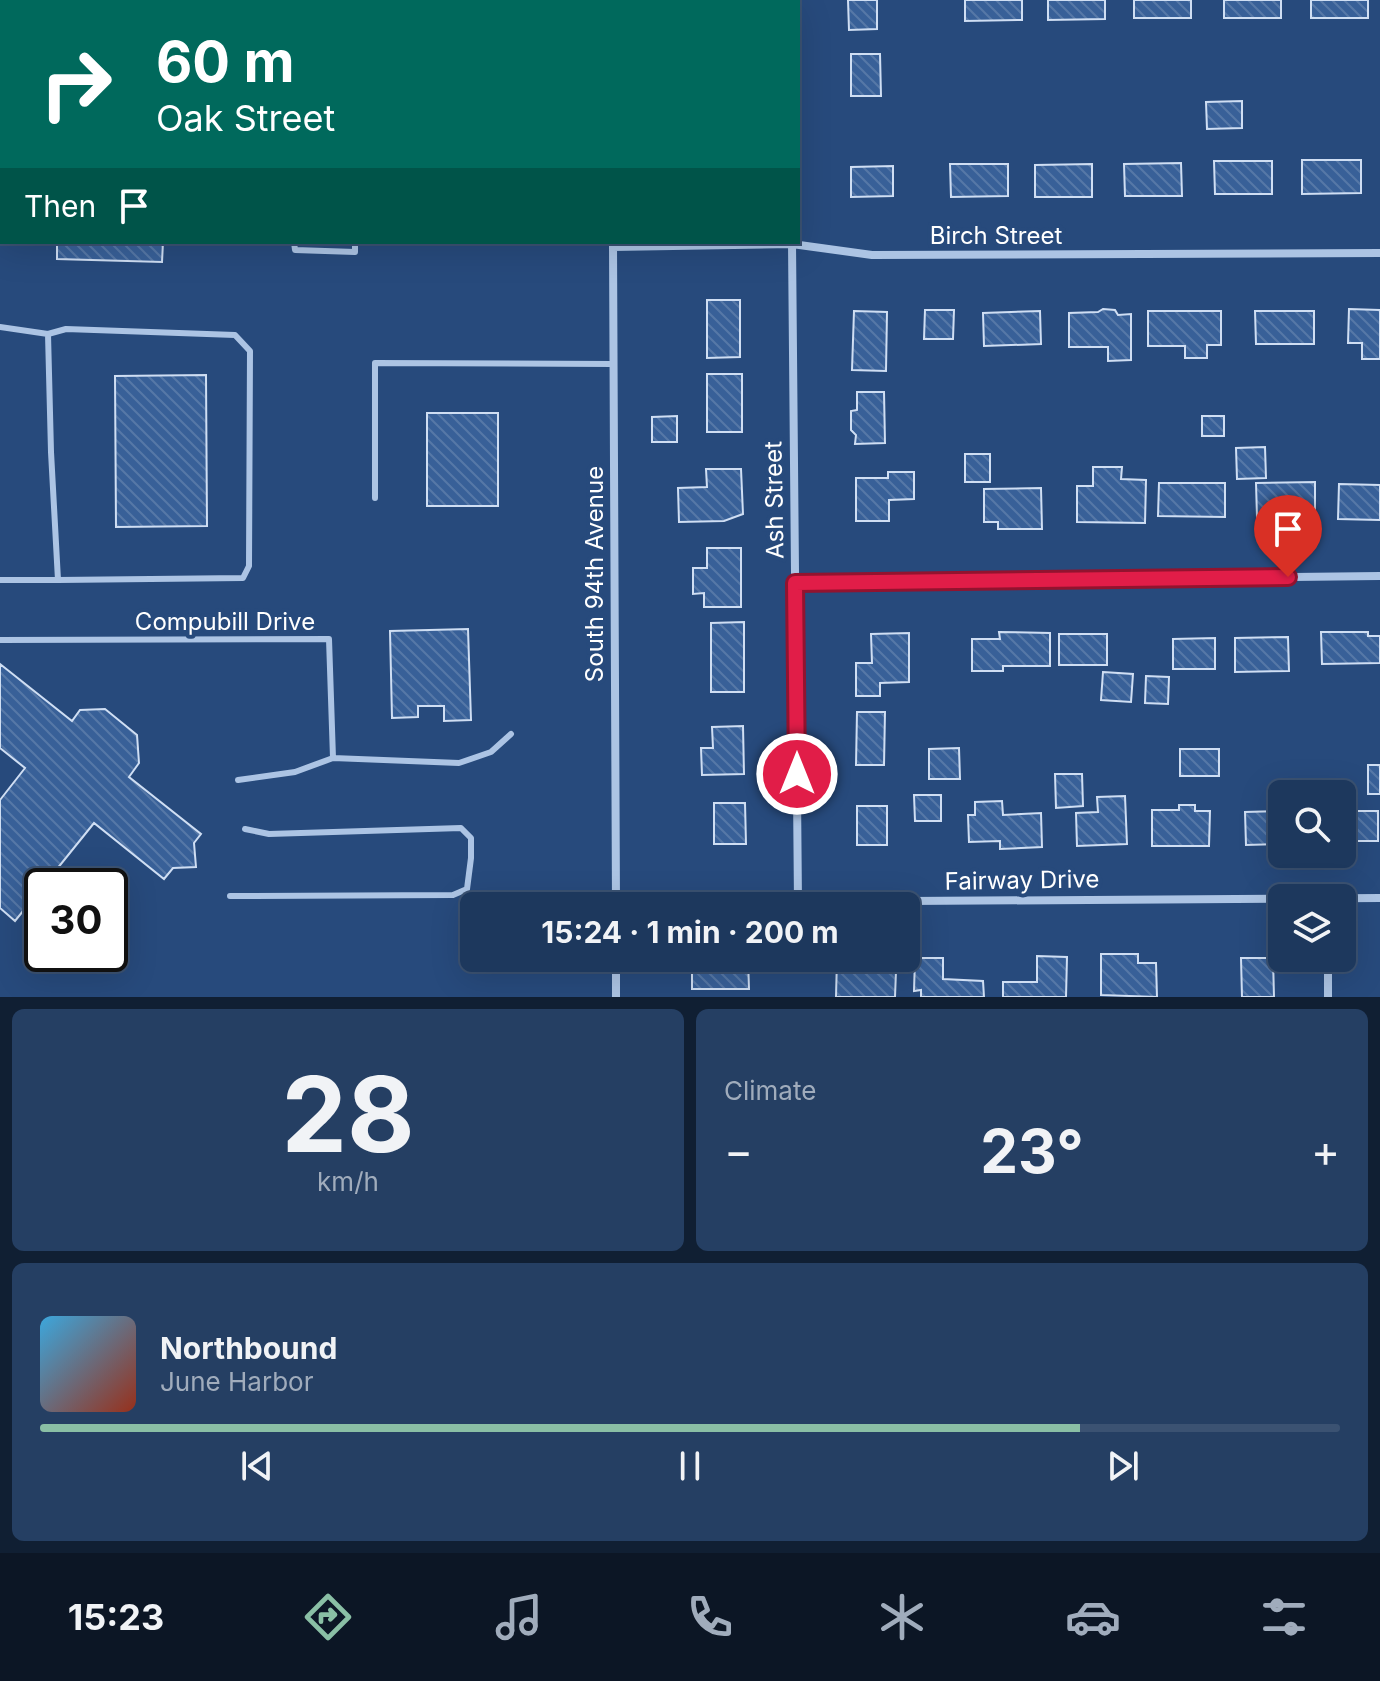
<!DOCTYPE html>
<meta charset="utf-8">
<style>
:root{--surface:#1d385d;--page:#253f63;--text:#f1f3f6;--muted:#a0acbc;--line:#3b5272;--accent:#8abfa5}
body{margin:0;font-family:Inter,sans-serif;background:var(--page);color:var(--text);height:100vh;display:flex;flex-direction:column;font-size:30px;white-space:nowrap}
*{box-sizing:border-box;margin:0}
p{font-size:26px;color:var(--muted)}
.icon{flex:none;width:44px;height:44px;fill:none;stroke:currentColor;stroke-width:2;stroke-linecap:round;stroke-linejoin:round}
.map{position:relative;height:997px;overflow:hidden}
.side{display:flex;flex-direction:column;gap:12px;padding:12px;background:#101f33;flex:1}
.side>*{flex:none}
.guide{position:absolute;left:0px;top:0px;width:800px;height:244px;box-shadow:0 8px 32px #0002,0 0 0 2px var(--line);background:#00695c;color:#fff;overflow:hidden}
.tools{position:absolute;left:1268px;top:780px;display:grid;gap:16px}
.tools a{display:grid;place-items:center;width:88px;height:88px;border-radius:12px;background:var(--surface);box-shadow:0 8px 32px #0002,0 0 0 2px var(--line);font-size:40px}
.speed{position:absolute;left:24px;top:868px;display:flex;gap:16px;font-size:40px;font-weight:700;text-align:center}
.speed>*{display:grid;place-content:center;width:104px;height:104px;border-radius:50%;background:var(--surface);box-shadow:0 8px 32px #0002,0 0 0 2px var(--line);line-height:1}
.speed .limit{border:4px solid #111;border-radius:12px;background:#fff;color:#111}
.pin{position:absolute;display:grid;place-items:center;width:68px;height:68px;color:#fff;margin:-82px -34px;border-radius:50% 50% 50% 0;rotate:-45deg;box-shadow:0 0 8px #0007}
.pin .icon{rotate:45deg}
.me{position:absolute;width:88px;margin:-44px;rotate:0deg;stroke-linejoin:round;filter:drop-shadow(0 0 6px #0008)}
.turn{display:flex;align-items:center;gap:28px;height:168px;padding:0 24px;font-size:36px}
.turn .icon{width:104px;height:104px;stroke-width:2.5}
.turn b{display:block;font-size:56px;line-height:68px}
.then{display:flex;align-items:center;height:76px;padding:0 24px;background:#0003;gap:16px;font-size:30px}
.big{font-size:60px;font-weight:700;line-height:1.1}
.side .card{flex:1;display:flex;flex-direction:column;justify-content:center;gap:12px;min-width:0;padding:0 28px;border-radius:12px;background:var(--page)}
.side .dial{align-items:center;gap:0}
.dial b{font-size:104px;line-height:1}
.song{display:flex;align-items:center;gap:24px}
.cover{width:96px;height:96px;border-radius:12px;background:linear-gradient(135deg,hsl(200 70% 55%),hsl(10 70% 35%))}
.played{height:8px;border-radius:4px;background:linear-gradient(90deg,var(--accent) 80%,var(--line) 80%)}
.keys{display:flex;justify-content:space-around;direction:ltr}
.heat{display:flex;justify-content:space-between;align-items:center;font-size:44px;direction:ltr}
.side .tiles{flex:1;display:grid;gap:12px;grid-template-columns:1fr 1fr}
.card:last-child{grid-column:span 2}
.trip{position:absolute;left:460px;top:892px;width:460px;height:80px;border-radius:12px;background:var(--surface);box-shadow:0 8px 32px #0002,0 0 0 2px var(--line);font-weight:700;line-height:80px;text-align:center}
.tabs{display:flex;height:128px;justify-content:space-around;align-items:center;background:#0c1625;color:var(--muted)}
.tabs .icon{width:56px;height:56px}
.tabs .active{color:var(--accent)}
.tabs b{font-size:36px;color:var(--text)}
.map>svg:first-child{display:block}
.building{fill:url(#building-back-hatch);stroke:#cfdef3;stroke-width:2}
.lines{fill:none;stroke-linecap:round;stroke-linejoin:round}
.service{stroke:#acc4e4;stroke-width:6}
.minor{stroke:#acc4e4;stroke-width:8}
.tertiary{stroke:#acc4e4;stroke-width:14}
.route-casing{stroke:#92132f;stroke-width:20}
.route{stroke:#e11d48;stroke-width:14}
.labels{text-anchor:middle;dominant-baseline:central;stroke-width:8;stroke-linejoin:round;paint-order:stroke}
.street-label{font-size:24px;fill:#fff;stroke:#274a7c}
</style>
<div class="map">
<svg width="1380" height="997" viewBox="0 0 1380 997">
<defs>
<pattern id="building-back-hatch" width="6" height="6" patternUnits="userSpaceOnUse" patternTransform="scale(2)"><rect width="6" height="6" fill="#386098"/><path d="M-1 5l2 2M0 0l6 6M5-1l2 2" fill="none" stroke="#5678a7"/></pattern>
</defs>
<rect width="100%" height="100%" fill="#274a7c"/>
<path class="building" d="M185,0H328V2H185Z
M848,0H877V29L849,30Z
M965,0H1022V20L965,21Z
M1048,0H1105V19L1048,20Z
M1134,0H1191V18H1134Z
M1224,0H1281V18H1224Z
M1311,0H1368V18H1311Z
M851,54H880L881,96H851Z
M1242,101V128L1207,129L1206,102Z
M1302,160H1361V193L1302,194Z
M1214,161H1272V194H1215Z
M1181,163L1182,196H1125L1124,164Z
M950,164H1008V196L951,197Z
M1092,164V197H1035V165Z
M893,166V196L851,197V167Z
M57,242H212H163L162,262L57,259Z
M707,300H740V357L707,358Z
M1103,309L1115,310L1118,315L1131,314V360L1108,361V347H1069V313L1098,312Z
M1349,309L1380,310V359H1362V343H1348Z
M925,310H954L953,339H924Z
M854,311L887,312L886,371L852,370Z
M1040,311L1041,344L984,346L983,313Z
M1148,311H1221V345H1207V358H1185V346H1148Z
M1255,311H1314V344H1256Z
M707,374H742V432H707Z
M206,375L207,526L116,527L115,376Z
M857,392H884L885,443L855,444L856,435L851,430V411L857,410Z
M427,413H498V506H427Z
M677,416V442H652V417Z
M1202,416H1224V436H1202Z
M1265,447L1266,478L1237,479L1236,448Z
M965,454H990V482H965Z
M1093,467H1122L1121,479L1146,480L1145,523L1077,522V486H1093Z
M706,469H741L743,514L724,521L679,522L678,488L707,487Z
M888,472H914V499L889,500V521H856V478H888Z
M1315,482V516L1257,517L1256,483Z
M1159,483H1225V517L1158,516Z
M1339,484L1380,485V520L1338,519Z
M1041,488L1042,529H998V522H984V489Z
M707,548H741V607H704V593L693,594V568H707Z
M744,622V692H711V623Z
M468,629L471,720L444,721V706H418V717L392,718L390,631Z
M999,632L1050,633V666H1003V671H972V639H1000Z
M1321,632H1368V636H1380V663L1322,664Z
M909,633V682L880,683V696H856V663H872L871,634Z
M1059,634H1107V665H1059Z
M1288,637L1289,671L1235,672V638Z
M1215,638V669H1173V639Z
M0,664L72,721L80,710L105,709L137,735L139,763L129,777L201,834L194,843L196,867L173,868L164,879L94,823L15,921L0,908V800L25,768L0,748Z
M1103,672L1133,674L1131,702L1101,700Z
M1146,676L1169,677L1168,704L1145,703Z
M857,712H885L884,765H856Z
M743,726L744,774L702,775L701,748H713L712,727Z
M959,748L960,779H929V749Z
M1180,749H1219V776H1180Z
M1368,765H1380V794H1368Z
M1055,774H1082L1083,806L1056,808Z
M914,795H941V821H915Z
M1125,796L1127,844L1077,846L1076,813L1098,812L1097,797Z
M1002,801L1003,815L1041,813L1042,847L1000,849V841L969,842L968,815H975V802Z
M714,803H745L746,844H714Z
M1179,805H1195V811H1210L1209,846H1152V810H1179Z
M857,806H887V845H857Z
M1282,811V844L1246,845L1245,812Z
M1342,811H1378V841H1342Z
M1101,954H1138V963H1156L1157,997L1101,995Z
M1037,956L1067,957L1066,997H1003V982H1037Z
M692,958H748L749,989H692Z
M837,958H866V971H896L895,997H836Z
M915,958H943V979L983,981L984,997H921V990L914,991Z
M1241,958H1273L1274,997H1242Z"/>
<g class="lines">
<path class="service" d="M379,0V2
M0,132H2
M294,242L295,250L355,252V242
M0,327L48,334L66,329L235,335L250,351L249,566L243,578L58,580
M375,498V363L613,364
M0,580H58L51,452L48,334
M0,640L329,639L333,758L295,772L238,780
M333,758L459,763L491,752L511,734
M230,896L453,895L467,889L471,858V838L461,828L269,834L245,829"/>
<path class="minor" d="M606,0V2
M790,0V2
M613,243L616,905
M792,243L798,902
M613,247L792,244L872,255L1380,253
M795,583L1380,576
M616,903L1380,898
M1328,958V997
M616,997V958"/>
<path class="tertiary" d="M0,5L2,2"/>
</g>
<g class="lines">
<defs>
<path id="route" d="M797,774L795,583L1288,577"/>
</defs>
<use href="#route" class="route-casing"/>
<use href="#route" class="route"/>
</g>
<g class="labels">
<g class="street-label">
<text x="996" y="235">Birch Street</text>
<text transform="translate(774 500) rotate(-91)">Ash Street</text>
<text transform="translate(594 574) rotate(-90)">South 94th Avenue</text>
<text x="225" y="621">Compubill Drive</text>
<text transform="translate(1022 880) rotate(-1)">Fairway Drive</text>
</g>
</g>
</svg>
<div class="tools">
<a><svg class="icon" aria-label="search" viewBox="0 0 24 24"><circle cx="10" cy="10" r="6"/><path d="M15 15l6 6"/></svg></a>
<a><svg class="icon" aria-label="layers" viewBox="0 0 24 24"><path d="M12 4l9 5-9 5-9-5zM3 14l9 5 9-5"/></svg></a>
</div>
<div class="speed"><div class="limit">30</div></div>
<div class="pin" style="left:1288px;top:577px;background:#d93025"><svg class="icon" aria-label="arrive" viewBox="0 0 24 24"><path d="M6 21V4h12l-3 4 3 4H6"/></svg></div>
<svg class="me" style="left:797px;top:774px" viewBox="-20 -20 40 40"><circle r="17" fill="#e11d48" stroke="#fff" stroke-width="3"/><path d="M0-11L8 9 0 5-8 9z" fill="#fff"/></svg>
<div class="trip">15:24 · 1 min · 200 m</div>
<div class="guide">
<div class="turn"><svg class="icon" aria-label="right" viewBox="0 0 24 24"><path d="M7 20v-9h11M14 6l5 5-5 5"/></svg><div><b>60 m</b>Oak Street</div></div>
<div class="then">Then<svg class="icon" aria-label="arrive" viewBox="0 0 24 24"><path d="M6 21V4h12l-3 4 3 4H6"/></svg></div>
</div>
</div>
<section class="side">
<div class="tiles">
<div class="card dial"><b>28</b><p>km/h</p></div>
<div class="card"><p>Climate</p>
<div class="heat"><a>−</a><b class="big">23°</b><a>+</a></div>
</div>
<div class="card">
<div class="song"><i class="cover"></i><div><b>Northbound</b><p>June Harbor</p></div></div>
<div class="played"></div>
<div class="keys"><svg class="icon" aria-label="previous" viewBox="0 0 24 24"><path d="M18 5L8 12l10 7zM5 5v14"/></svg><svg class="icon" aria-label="pause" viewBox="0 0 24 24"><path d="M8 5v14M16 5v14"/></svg><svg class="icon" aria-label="next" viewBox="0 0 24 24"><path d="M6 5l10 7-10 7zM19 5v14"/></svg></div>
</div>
</div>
</section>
<nav class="tabs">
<b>15:23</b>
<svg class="icon active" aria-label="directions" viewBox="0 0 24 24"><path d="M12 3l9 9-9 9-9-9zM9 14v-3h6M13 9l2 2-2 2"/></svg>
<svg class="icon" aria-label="music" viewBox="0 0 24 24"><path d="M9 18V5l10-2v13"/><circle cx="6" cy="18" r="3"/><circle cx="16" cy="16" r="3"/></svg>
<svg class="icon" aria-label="phone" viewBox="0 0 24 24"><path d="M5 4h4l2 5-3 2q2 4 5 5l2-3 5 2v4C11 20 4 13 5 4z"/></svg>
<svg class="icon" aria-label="climate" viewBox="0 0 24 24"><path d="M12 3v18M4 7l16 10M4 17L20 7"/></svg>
<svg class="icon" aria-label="car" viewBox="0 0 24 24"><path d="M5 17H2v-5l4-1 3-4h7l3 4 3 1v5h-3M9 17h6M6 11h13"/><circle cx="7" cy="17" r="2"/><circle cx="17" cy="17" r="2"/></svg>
<svg class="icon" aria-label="filters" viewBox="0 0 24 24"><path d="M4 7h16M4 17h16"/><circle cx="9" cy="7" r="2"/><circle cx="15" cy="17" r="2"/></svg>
</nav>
